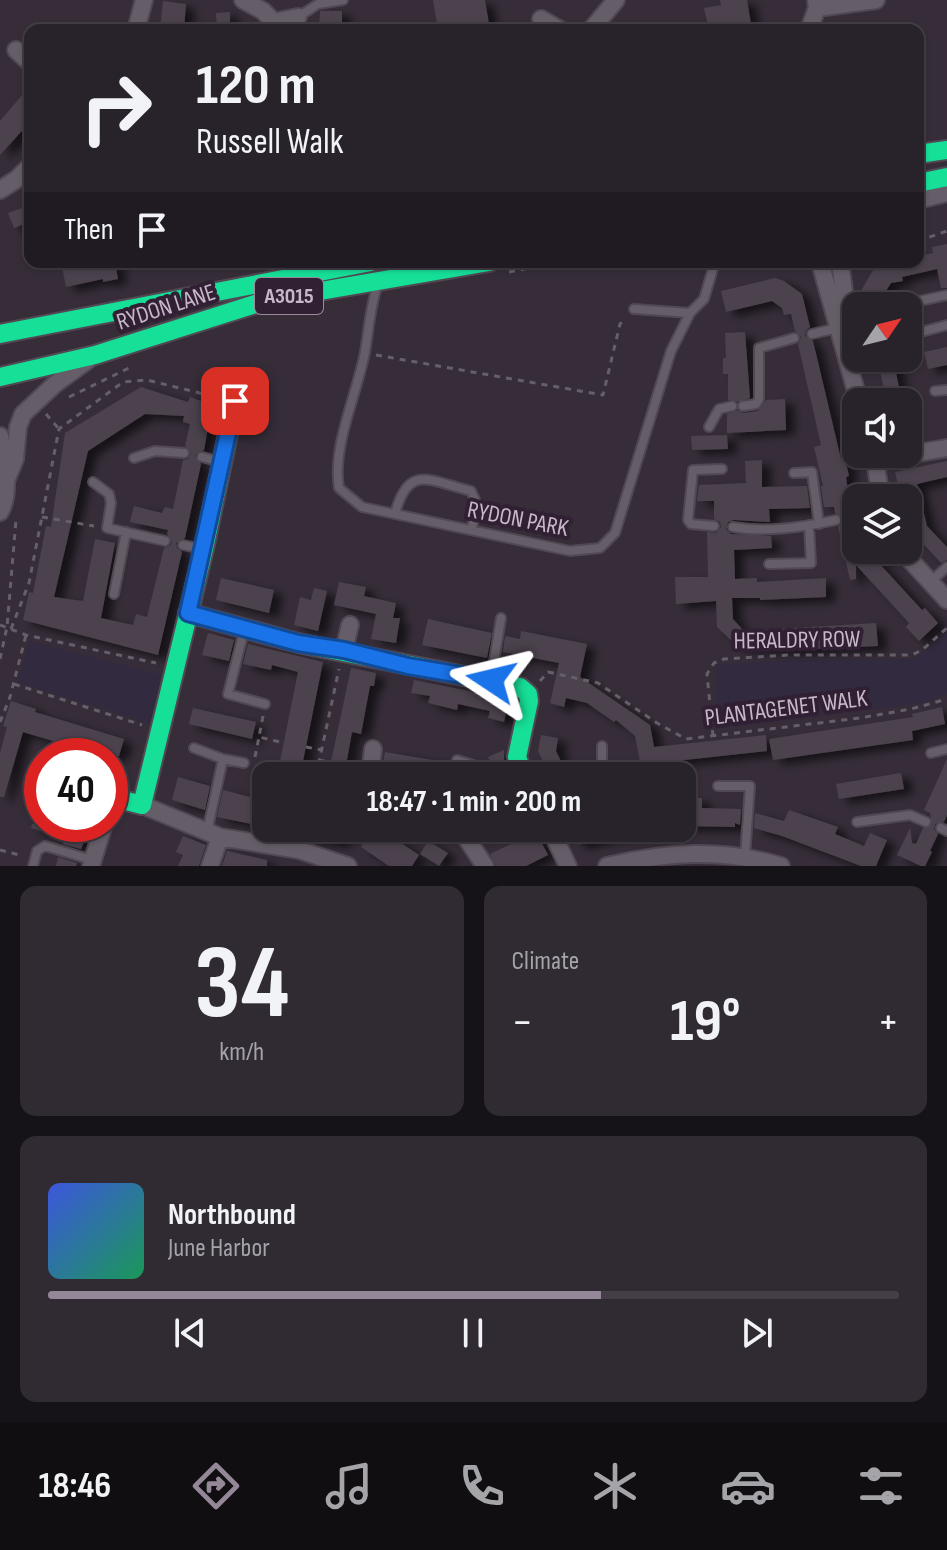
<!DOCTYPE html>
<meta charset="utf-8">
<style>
:root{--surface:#28222b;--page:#302a33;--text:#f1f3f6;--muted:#a5a4a9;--line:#443f47;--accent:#948797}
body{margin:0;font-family:"Sofia Sans Condensed",sans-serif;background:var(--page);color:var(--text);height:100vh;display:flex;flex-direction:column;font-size:30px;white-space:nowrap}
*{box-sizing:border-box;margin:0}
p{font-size:26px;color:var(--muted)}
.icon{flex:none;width:44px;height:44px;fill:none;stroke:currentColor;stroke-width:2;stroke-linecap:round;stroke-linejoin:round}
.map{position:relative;height:866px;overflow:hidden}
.panel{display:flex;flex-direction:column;gap:20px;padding:20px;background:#161318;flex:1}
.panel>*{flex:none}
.banner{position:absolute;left:24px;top:24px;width:900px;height:244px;border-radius:16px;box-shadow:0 2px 6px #0004,0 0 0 2px var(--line);background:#28222b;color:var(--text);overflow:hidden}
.needle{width:52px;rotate:55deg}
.fabs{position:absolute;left:842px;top:292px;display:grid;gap:16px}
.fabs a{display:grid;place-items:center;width:80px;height:80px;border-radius:16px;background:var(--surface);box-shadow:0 2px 6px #0004,0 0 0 2px var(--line);font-size:40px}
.speed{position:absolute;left:24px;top:738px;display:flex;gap:16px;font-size:40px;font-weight:700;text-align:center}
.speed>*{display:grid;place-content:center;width:104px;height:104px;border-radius:50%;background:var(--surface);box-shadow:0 2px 6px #0004,0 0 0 2px var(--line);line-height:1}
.speed .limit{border:12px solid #d22;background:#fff;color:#111}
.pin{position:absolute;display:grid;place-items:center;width:68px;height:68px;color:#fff;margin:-34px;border-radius:16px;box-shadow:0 4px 12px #0006}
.me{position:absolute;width:88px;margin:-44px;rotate:280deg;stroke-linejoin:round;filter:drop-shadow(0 0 6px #0008)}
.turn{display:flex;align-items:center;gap:28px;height:168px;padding:0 40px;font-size:36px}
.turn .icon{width:104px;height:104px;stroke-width:2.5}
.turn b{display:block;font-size:56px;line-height:68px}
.then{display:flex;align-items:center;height:76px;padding:0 40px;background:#0003;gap:16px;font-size:30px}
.big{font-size:60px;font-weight:700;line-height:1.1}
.panel .tile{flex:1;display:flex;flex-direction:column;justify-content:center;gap:12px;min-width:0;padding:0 28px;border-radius:16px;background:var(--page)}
.panel .dial{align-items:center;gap:0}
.dial b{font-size:104px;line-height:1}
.song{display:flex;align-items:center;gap:24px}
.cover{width:96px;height:96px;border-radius:12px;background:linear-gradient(135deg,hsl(230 70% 55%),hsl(150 70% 35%))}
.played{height:8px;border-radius:4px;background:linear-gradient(90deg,var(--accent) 65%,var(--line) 65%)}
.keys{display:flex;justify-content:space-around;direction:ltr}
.heat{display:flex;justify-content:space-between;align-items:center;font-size:44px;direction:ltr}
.panel .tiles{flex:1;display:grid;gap:20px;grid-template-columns:1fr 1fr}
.tile:last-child{grid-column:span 2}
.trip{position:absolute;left:252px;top:762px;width:444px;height:80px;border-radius:16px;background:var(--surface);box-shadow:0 2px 6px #0004,0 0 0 2px var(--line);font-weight:700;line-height:80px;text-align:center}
.tab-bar{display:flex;height:128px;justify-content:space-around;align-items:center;background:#100e11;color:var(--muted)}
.tab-bar .icon{width:56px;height:56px}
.tab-bar .active{color:var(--accent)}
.tab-bar b{font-size:36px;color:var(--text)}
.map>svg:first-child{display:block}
.green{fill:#322a3f}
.building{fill:#4b424d;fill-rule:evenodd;filter:url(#shadow)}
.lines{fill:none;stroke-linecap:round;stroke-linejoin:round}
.lane-casing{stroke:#514853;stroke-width:12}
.street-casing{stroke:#514853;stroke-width:20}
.fast-casing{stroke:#514853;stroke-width:22}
.path{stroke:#665f69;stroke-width:3;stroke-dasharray:6 6;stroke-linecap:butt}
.lane{stroke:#655d68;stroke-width:8}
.street{stroke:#655d68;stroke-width:16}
.fast{stroke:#16e098;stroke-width:18}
.route-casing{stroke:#114b97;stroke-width:20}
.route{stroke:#1a73e8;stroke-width:14}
.labels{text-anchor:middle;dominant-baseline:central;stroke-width:8;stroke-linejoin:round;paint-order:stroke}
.shield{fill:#312034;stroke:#9a8a9c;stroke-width:2}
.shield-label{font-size:22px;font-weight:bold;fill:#c7b8c9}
.street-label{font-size:24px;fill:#c7b8c9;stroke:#312034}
</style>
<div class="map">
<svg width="947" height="866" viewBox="0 0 947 866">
<defs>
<filter id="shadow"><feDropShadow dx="9" dy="5" stdDeviation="4" flood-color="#0009"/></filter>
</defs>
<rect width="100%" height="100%" fill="#362d39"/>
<path class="green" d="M947,633V694L923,703L715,729L717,665L789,660L914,659Z
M29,641L162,675L150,724L18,682Z"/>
<path class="building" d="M433,0H485L490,30H438Z
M720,0H747L752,30H709L704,8L721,5Z
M163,1L186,4L184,30L160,28Z
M320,11H342V26H335V30H319Z
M230,12V30H217L216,13Z
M30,86V122L0,155V121Z
M22,208L27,223L14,228L8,213Z
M947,244V288H941L937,269L902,277L903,281L891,283L884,294L887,306H865L862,289L876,265L892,262H918V256L933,253L932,247Z
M61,262H115L118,279L103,282V279L66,287Z
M775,278L784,281L802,294L810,327L806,331L805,336L813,341L841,459L845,458L849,476L846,477L851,510L846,518L849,523L855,524L856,550H867L922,610L925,608L938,623L919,641L906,627L909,623L856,565V579L850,580L838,527L842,523L843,518L835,513L834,507H824L821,486H823L814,447L821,445L798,344L801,337L795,331L791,314L784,315L782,308L772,301L726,312L721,291Z
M745,332L750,398L738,402L728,400V374H723V358H726L725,333Z
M947,347V365L928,369L924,352Z
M877,358H893L902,402H887Z
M141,387L188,402L190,397L212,405L211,408L219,411L217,417H210L204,450L198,452L195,456L201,464L185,538L176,543L177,548L182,552L158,655L23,620L29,592L33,593L46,526L51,527L65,433ZM145,414L184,416L183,422L190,424L185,446L191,453L188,459L183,460L173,509L165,507L162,513L134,506L130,522L168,530L167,534L172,542L170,546L164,548L147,617L136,614L133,625L101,618L115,543L95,539L83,601L54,597L88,451Z
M785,399L786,430L727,433V414L738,410L743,413L758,411L766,400Z
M727,435L728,449L692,450L691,436Z
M762,460V487L807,486L810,508L769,509L770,522L734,520L728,522L726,529L731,534L771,536L772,548L734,550L735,579L757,578V582L826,578V597L760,600V598H732L733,619L744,631L876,623L878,646L793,650L738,647L717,627L716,601L676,604L675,577H708L707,532L716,533L721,527L720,522L714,519V501H697L699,485L746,483L745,461Z
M947,461V477L917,484L927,526L947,547V560L941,563L915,535L908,498L903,488L899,489L895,472Z
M221,578L274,590L269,613L216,600Z
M339,582L366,587L364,596L396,603L393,618H400L396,643L371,639L376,614L334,605Z
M314,588L327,591L318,631L294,625L300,597L311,600Z
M428,619L492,633L487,658L422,645Z
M521,631L587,644L580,677L650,725L654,747L766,735L767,751L657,763L660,776H643L635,736L616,720L614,722L587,703L566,698L564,707L550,703L559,663L503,652L505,636L520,639Z
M208,633L234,640L229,661L202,655Z
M248,644L323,662L300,776H277L298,672L272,665L271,670L243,664Z
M351,668L376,673L374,686H370L361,734L352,732L344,776H328Z
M414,680L509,699L504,722L488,718L490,711L458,704L457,710L428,703L430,696L411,693Z
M11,701L36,709L35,712L124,739L119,756H89L90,752L23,732L4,797H0V753L7,727L3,726Z
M942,707L945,724L912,731L913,740L773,760L769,739L913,717L912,714Z
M193,708L256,722L252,739L189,724Z
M541,735L558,738L556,751L568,776H550L538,751Z
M504,750V761L509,776H497L499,765L490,761L488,757Z
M385,752L444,762L441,776L381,774Z
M947,759V815L944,822L935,824L934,829L938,834L930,851L932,852L925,866H921L897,855L910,828L912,843L916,844L923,828L932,825L930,813L924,810Z
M901,773L904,789L839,799L836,784Z
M178,777L210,786L205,810L172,800Z
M223,790L266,801V827L217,817Z
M682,798H702V808L741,809L740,825L735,823V827L682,826Z
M789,810L838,827L835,834L864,846L870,833L887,840L876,866H861L782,836L754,828L755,813L784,821Z
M32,824H87L85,830L88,831L81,849L63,844L65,838L31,828Z
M301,828H344L341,843L301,835Z
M572,828H621V832L578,845Z
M536,832L548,855L526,866H496L490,854Z
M371,833L388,844L392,837L419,855L412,866H389L361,847Z
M183,836L206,845L199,866H178L183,855L176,852Z
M428,841L448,853L439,866L420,854Z
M227,851L267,860V866H222Z
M58,857L77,863L76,866H56Z"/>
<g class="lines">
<defs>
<path id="lane" d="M298,17L318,4L343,0
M378,284C370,306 369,329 365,352C357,394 332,446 339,488L362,507L570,551L600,548L615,533L671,351L690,313L704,299L715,262
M947,295L910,303L917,333L947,325
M634,309L690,313
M812,334L837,328
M935,391L947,390
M743,406L756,404L759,399V348L794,338
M709,427L719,409L732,406
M202,457L221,462
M134,458L155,451L184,453
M794,473L812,472L819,524
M93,482L109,494L111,503L107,528L165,541
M395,514C408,463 430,481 471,491L476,502L472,530
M853,517L856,516
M714,526L691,524L688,520L693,470L722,469
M733,527C766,533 803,527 836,520
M183,545L202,549
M769,564L811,563L809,525
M930,582L947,567
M114,594L126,532
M244,631L228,694L265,704
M491,680L501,618
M194,748L223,759L244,763
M931,753L947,749
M457,760L488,770L493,768
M581,776L602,765V746
M718,786H750L745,857
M857,822L910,815L926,822
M941,828L947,831
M207,832L223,759
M33,866L37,851L45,846L92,860"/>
<path id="street" d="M243,0L263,11L274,22L298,17
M817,8L876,0
M541,19L560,30
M136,30L144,0
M591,30L616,0
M809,30L817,8L816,0
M16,50L30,63
M0,190L17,179L30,166
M918,200L947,193
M820,262L859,402
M840,262L852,351
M0,436C3,459 12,491 0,512
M874,454L881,498
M875,460L947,448
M6,481L15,459L18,427L23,414L55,384L88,360
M901,550L947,600
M344,650L350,625
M370,776L373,749
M142,805L220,837L299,850L348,866
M451,828L465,836L485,866
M550,828L568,866
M91,866L104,824
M210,866L220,837
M607,866C666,852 722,848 781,866"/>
<path id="fast" d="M918,154L947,150
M918,183L947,177
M0,334L371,262
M0,377L95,355L268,300L489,262
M188,613L298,643L520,687L528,694L529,701L517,757L524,776
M110,805L119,799L142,805L204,549L235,401"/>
</defs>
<use href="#lane" class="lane-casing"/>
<use href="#street" class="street-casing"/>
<use href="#fast" class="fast-casing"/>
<path class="path" d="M918,241L947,231
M509,272L561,262
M376,355L603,395L620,324L626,318
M69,397L131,367
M46,414L59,429
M42,517L94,526
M0,625L26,635L156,663
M11,629L29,583L59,429L123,382L147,380L216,397
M0,659L7,627L16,520
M540,681L548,672L598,683L657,723L686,739L860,718L911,709L947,699
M14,684L142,725
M263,716L259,737L284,743
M0,722L10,697L26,635
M713,736L707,674L714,663L724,659L788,655H912L922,650L947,628
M306,747L322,750
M255,757L259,737
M319,760L355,768
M316,776L339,669
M0,850L23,856"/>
<use href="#lane" class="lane"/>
<use href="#street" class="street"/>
<use href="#fast" class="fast"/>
</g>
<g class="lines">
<defs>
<path id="route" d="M235,401L188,613L298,643L344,650L408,666L491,680"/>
</defs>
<use href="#route" class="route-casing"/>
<use href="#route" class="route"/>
</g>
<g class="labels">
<rect class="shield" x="255" y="278" width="68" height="36" rx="6"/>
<g class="shield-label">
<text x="289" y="296">A3015</text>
</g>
<g class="street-label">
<text transform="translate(166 307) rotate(-18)">RYDON LANE</text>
<text transform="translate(518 519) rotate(11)">RYDON PARK</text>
<text transform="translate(797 640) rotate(-1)">HERALDRY ROW</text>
<text transform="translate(786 708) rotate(-7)">PLANTAGENET WALK</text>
</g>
</g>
</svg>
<div class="fabs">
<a><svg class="needle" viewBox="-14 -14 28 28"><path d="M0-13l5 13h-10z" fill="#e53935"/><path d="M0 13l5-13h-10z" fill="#a5a4a9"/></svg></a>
<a><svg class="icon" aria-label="sound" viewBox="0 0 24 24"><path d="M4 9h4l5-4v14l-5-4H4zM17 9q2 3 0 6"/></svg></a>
<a><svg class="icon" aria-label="layers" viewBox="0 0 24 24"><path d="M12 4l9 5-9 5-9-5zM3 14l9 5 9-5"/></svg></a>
</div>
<div class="speed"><div class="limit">40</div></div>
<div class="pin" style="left:235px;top:401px;background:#d93025"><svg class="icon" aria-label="arrive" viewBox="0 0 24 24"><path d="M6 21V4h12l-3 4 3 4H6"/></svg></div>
<svg class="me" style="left:491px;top:680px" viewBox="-20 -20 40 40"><path d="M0-17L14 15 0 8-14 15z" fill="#1a73e8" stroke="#fff" stroke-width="4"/></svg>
<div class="trip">18:47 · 1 min · 200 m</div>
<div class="banner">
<div class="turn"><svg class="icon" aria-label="right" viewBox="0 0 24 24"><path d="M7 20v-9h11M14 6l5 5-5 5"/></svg><div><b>120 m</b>Russell Walk</div></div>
<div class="then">Then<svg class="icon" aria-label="arrive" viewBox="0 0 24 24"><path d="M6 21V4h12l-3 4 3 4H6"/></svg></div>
</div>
</div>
<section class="panel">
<div class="tiles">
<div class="tile dial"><b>34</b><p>km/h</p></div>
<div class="tile"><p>Climate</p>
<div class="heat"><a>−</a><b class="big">19°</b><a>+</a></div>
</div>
<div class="tile">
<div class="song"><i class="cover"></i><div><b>Northbound</b><p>June Harbor</p></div></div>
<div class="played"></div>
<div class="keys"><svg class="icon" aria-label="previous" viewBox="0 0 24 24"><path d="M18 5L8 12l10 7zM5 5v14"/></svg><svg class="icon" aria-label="pause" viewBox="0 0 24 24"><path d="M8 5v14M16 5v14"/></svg><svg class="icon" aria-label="next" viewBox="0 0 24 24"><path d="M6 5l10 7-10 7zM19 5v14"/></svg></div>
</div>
</div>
</section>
<nav class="tab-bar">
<b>18:46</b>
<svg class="icon active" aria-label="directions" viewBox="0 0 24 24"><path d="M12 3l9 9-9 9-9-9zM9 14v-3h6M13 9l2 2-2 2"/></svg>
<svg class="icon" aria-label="music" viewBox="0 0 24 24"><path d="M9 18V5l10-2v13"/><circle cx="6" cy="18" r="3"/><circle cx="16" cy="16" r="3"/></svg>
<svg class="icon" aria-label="phone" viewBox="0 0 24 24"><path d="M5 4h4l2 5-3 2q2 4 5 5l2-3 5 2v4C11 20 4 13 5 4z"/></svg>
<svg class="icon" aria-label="climate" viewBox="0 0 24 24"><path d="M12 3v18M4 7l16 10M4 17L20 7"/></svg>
<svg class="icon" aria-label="car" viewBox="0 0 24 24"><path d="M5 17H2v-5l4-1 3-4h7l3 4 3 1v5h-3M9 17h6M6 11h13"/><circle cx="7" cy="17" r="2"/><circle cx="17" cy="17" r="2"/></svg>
<svg class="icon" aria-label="filters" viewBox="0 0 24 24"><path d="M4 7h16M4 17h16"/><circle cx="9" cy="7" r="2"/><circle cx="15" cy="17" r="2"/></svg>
</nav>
